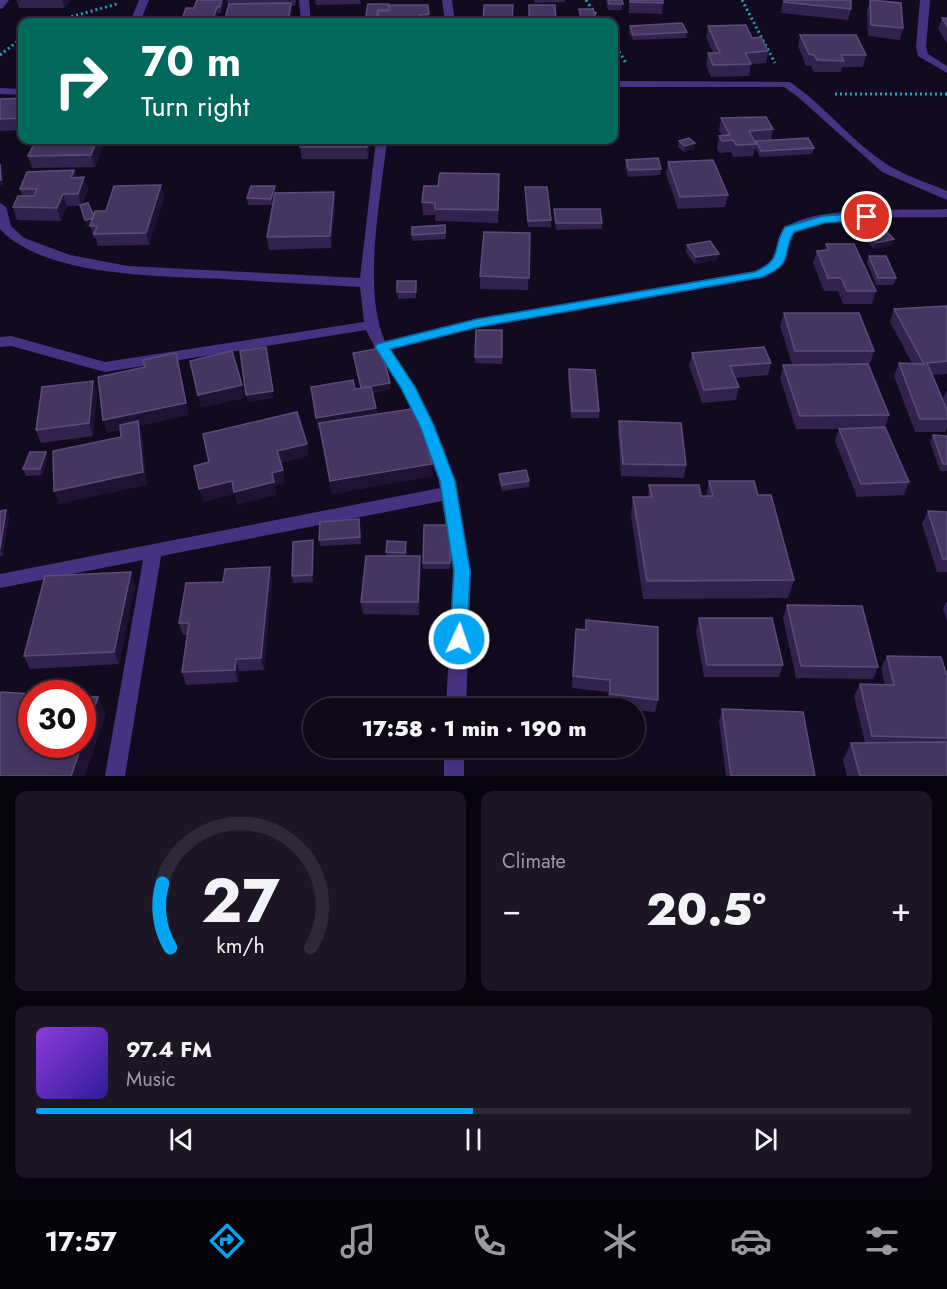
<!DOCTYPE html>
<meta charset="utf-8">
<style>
:root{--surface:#0e0817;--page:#1c1624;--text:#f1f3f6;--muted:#9b9aa1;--line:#2e2936;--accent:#00a6f3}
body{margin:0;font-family:Jost,sans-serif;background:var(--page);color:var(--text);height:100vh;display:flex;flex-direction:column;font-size:22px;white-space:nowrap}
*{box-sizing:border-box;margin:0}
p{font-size:20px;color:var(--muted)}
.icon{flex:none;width:33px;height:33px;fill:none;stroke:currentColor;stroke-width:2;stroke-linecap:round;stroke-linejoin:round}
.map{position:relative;height:776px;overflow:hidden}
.panel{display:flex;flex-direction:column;gap:15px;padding:15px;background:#08040d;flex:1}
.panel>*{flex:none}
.hud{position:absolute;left:18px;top:18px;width:600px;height:126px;border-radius:12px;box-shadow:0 3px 9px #0003,0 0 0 2px var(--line);background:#00695c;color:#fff;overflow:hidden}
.speed{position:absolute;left:18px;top:680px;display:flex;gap:12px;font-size:30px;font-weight:700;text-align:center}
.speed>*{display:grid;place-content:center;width:78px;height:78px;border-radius:50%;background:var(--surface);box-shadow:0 3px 9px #0003,0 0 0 2px var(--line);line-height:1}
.speed .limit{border:9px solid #d22;background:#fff;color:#111}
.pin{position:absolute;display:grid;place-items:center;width:51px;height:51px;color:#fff;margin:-26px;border:3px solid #fff;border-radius:50%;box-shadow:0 2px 6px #0007}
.me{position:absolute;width:66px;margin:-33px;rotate:3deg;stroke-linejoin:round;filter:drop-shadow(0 0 4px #0008)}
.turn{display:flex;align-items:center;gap:21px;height:126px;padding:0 24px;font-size:27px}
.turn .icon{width:78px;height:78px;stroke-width:2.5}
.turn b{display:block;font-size:42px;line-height:51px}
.big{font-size:45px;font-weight:800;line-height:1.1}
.panel .card{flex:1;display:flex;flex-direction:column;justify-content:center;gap:9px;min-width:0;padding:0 21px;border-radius:12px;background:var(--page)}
.panel .dial{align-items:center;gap:0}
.dial svg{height:156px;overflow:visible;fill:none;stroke:var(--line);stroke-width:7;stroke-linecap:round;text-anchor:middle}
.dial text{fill:var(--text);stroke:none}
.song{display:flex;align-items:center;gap:18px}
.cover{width:72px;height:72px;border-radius:9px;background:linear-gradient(135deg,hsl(270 70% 55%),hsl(250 70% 35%))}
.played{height:6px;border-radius:3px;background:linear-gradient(90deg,var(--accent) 50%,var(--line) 50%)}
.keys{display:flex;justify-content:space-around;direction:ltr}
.heat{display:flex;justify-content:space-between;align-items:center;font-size:33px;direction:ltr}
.panel .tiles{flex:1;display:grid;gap:15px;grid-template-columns:1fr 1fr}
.card:last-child{grid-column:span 2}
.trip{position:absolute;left:303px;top:698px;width:342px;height:60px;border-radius:30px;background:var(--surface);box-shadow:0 3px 9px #0003,0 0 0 2px var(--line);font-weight:800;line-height:60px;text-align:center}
.tab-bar{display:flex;height:96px;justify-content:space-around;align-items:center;background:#060309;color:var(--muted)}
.tab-bar .icon{width:42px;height:42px}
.tab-bar .current{color:var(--accent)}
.tab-bar b{font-size:27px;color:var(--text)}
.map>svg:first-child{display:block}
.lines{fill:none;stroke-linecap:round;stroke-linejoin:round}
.path{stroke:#259fb6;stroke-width:3;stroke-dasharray:2 3;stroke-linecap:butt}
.street{fill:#463281;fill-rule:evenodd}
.wall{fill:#34224e}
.shaded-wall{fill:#1f1233}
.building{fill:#463461;stroke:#5d4b7a;stroke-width:1.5}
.route{fill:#00a6f3;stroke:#006c9e;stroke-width:1.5}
</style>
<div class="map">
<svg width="947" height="776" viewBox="0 0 947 776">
<rect width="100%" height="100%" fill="#120b1f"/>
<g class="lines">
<path class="path" d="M586,0L601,22
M742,0L775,63
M52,22L117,4
M614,43L626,63
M0,55L22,38
M835,94H947"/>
<path class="street" d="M0,0H9L3,8L0,9Z
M139,0H149L140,22H130Z
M299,0H309L311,22H301Z
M442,0H452L455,22H445Z
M920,0H930L926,47L928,54L947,66V73L918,56L916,47Z
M614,81L790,82C825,106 852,142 888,165C906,176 928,183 947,191V200L882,172L798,97L784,87H614Z
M0,88L22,89V95L0,94Z
M376,140H387C381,197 362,290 385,341L478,318L754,271C761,268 769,264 773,258C779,247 775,234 788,226C821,205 907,211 947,209V217C914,218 813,213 792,235C783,259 789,263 763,278L478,328L390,350L415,387L435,426L455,481L471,571L466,708H446L453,571L442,501L161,556L125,776H105L143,560L0,588V574L440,488L439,481C428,450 417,419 402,390C391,370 376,352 366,330L105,372L11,346L0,347V337L11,336L105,362L364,322L360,287C314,284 268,282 223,279C160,276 44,277 0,229V203L6,207L11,226L24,238L70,255L128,266L360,278Z
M444,747H464V776H444Z"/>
</g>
<path class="wall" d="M16,0H70L64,8H19Z
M227,0H296L295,6H292V14L228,6Z
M315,0H360L361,4L316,5Z
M534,0H565V2L535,3Z
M606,0H622V10H608Z
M629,0H663L662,14L629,13Z
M783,0H851V9L848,20L781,13Z
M870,0L903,28L900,40L868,36L867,11Z
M224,4L221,13H218L215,22H181L194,8Z
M368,4L389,11L429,14V22H378V19L377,22H365Z
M942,18H947V43L938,29Z
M630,26L687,32L686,38L633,40L629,32Z
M708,26L752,38L768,51L766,63L751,64L749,76L711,77L706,65L708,53H713L706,37Z
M800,35L866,55L863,67H842L841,72H814L811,66H806L798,46Z
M22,98V130L0,131V99Z
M721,118L773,129L771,140L814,148L812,154L760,157L755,148L753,156L733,157L731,152L719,153L717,148L719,136H722L719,130Z
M105,140L95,167L32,168L28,156Z
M370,140L368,159H302L300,147Z
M463,140H481V145L464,146Z
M679,141L694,149L684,152L678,147Z
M626,160L661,169L660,175L628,177L625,166Z
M668,162L728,195L725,207L678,209L666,174Z
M74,170L77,177L88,189L82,205L94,216L161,185L164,197L149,245L98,246L96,238H94L90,226H87L80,206H67L61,221L17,220L13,207L22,196L20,189Z
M499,174L498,223L435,221V215H423L422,202L438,186Z
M525,187L551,220V227H528Z
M276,193L335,205L331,248L269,250L267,237L273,201L272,205H248L247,198Z
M554,209L602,223V229L556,230L554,216Z
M849,215L894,239L892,245L874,249L847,221Z
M445,225L446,239L412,241V227Z
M530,233L528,290L480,289V276Z
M826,244L876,291L872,304H843L838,291H824L813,263L817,251L825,250Z
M687,245L719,254L717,260L695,264L686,252Z
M869,256L896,278L893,285H876L867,262Z
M397,281H416V298L398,299Z
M947,306V374L933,375L947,410V428L945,432H915L894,376L899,363H912L890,322L894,309Z
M784,313L874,351L870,364H792L780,326Z
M476,330H502V364L475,363Z
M353,353L391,389L372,393L377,414L433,476L332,494L320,430L318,431L311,387L355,389L361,388Z
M692,353L771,363L768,375L735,378L739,387L736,400L702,403L689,366Z
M783,365L889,415L885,427L909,482L904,495L857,497L835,441L839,429H796L780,378Z
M569,369L599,411V418H571L568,376Z
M93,381L97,393L93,436L41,443L36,430Z
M947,390V408L943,399Z
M619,421L686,465L684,478L621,476L618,434Z
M933,435L947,436V471H940L930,442Z
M48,458L42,475L26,476L23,469Z
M499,474L529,481V487L502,491L499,480Z
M709,481L758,495L794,580L788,598L643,599L631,515L633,497H648L649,485L701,496H706Z
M6,510L9,517L3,556H0V511Z
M928,511L947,512V572H937L922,524Z
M359,519L361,544L320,546L319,540Z
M450,525V569H423V563Z
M314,547L313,582L293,583L292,576Z
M407,549L406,556L421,569L419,615L363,614L361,602L386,556V552Z
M270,567L272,580L264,670L239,671L238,682L186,685L182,672L188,635H183L179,623L223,582Z
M131,572L135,585L119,664L30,669L24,656Z
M946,602H947V620L943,609Z
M787,605L878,667L873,679L796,678L783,618Z
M699,618L783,665L779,677H704L696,631Z
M586,620L658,700L655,712L634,710V708H620L608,707V692L572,688L576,629L585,630Z
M887,656L947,676V776H847L843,760L851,743H865L854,696L860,684L885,685L881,668Z
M722,709L815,776H726L719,721Z"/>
<path class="shaded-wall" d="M62,0H70L64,8Z
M222,0L224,4L221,13L220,7Z
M289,0H290L291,6V3L292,14L291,22H288L290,10Z
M217,7L218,13L215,22H212Z
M97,140H105L95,167L91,155Z
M368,140H370L368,159L367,147Z
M695,143L694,149L684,152L685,146Z
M1,164L3,170V186L0,187Z
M74,170L78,182L71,178Z
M84,177L88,189L81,206L78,194Z
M161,185L164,197L149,245L146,233Z
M275,186L276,193L272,205L271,199Z
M334,192L335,205L331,248L330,236Z
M63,194L67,206L61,221L57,208Z
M94,217L96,224L87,226L85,220Z
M894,239L892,245L874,249L876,243Z
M719,254L717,260L695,264L696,257Z
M266,347L274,398L248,402L246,395Z
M176,353L189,415L140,426L142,434L147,485L59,504L54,491L139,426L107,433L103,420Z
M93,381L97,393L93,436L89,423Z
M390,383L391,389L362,394L361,388Z
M242,385L244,398L201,408L198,395Z
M376,408L377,421L318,431L316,418Z
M307,444L309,456L279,464L277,451Z
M46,452L48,458L42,475L40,469Z
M432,464L433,476L332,494L330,481Z
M283,470L285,483L275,486L277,495L237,505L234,492L272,473Z
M232,481L235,494L203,502L199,489Z
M6,510L9,517L3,556L0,549Z
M313,540L314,547L313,582L312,575Z
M420,556L421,569L419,615L418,602Z
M270,567L272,580L264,670L261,658Z
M131,572L135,585L119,664L114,652Z
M236,659L239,671L238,682L235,670Z
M98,697L106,714L85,776H71Z"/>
<path class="building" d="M197,0H222L220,7H217L212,22H181L186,8H194Z
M608,0H622L623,4H609Z
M630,0H663V3L630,2Z
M784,0H851V9L784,2Z
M870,0L901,3L903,28L871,25Z
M291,3L288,22H224L229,4Z
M368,4H389L388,10H378L376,21H365Z
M390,5H428L429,14L420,15L421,22H378V11H390Z
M484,5H513L512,22H483Z
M529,5H555L556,22L529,21Z
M579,9H593L597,22H574L573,18H581Z
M942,18H947V26Z
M682,23L687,32L633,35L630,26Z
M746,25L752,38L761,37L768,51L745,53L751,64L713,65L708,53H720L708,26Z
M800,35H856L866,55H841L844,61L817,60L814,55L809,54Z
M22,98V118L0,119V99Z
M766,117L773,129L749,131L756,144L736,145L733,140L722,141L719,136L730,135L721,118Z
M689,138L695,143L685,146L679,141Z
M808,138L814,148L761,151L756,141Z
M36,140H97L91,155L28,156Z
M302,140H368L367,147H300Z
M658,158L661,169L629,170L626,160Z
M713,160L728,195L680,197L668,162Z
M0,164L1,180H0Z
M74,170L71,178L84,177L78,194H63L57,208L13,207L18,196H34L37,189H20L27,172Z
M440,173L499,174L498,210L435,209V203L422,202L424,186H438Z
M161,185L146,233L94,234L97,226H90L95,211H106L114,186Z
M251,186H275L271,199L247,198Z
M525,187H547L551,220L528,221Z
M334,192L330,236L267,237L275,193Z
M88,203L94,216L93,218L85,220L80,205Z
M554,209H600L602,223H556Z
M868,213L894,239L876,243L849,215Z
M445,225V233L412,235V227Z
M484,232L530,233L529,278L480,276Z
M710,241L719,254L696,257L687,245Z
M826,244H854L876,291H847L841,278H828L817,251L829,250Z
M869,256H886L896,278H878Z
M397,281H416V292H397Z
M947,306V361L927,363L947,410V419H920L899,363L924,364L894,309Z
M784,313H859L874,351H795Z
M476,330H502V357H475Z
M266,347L273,391L246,395L240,351Z
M764,347L771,363L730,366L739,387L704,390L692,353Z
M381,348L390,383L361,388L353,353Z
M232,351L242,385L198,395L190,361Z
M176,353L186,403L103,420L98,377L145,367L143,360Z
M868,364L889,415L800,416L783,365Z
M569,369L595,370L599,411H572Z
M353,380L355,389L371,387L376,408L316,418L311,387Z
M93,381L89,423L36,430L42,387Z
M417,408L432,464L330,481L319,423Z
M297,412L307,444L277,451L283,470L272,473L274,482L234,492L232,481L199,489L194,466L209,462L203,434Z
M138,421L143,472L54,491L53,451L121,437L120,425Z
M619,421L681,423L686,465L623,464Z
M885,427L909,482L861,484L839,429Z
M933,435L947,436V464H943Z
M30,452H46L40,469H23Z
M526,470L529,481L502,485L499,474Z
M709,481H754L758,495H771L794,580L647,581L633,497H652L649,485H699L701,496H713Z
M6,510L0,549V511Z
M928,511L947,512V559H943Z
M359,519L360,537L319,540L320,522Z
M424,525H450V563H423Z
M313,540L312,575L292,576L293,542Z
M387,541L406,542L405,553L386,552Z
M366,556H420L418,602H361Z
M270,567L261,658L236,659L235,670L182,672L189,623H179L186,583L223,582L225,569Z
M131,572L114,652L24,656L45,576Z
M787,605L862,606L878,667L801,666Z
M699,618H772L783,665H707Z
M586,620L658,627V700L610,694V680L573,676L576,629L586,630Z
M887,656L941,657L947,676V738L872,736L860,684L894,685Z
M1,692L32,694V744H82L71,776H0V695Z
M82,696L98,697L82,743Z
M722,709L803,712L815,776H731Z
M947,742V776H860L851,743Z"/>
<path class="route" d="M867,213L873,217L871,219L824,223L794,232C780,256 796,262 762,277L478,327L390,349L415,387L434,426L455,481L470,571L467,639L465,645L459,647L453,645L450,639L454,571L440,481L420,426L401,388L375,347L377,344L478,319L755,272C784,259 771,249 785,227L823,216Z"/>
</svg>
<div class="speed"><div class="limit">30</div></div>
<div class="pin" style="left:867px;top:217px;background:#d93025"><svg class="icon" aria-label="arrive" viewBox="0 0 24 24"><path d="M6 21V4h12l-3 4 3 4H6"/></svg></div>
<svg class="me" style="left:459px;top:639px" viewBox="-20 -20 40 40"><circle r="17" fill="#00a6f3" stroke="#fff" stroke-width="3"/><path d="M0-11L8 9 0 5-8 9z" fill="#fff"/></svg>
<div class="trip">17:58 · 1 min · 190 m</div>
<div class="hud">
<div class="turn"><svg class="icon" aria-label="right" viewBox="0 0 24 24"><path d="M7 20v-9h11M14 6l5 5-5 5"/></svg><div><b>70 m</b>Turn right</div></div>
</div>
</div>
<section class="panel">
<div class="tiles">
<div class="card dial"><svg viewBox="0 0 100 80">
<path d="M14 69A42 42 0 1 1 86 69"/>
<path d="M14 69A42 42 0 0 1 10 36" stroke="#00a6f3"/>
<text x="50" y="56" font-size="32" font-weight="700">27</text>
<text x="50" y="72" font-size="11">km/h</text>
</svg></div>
<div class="card"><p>Climate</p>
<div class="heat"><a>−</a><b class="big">20.5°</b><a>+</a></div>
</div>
<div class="card">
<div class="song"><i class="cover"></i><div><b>97.4 FM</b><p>Music</p></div></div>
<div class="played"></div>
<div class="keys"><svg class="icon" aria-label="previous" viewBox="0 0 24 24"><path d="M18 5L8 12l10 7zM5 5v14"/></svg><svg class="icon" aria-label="pause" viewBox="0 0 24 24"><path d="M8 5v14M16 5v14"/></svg><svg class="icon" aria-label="next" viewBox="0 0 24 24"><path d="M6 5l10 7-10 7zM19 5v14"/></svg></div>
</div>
</div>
</section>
<nav class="tab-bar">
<b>17:57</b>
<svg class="icon current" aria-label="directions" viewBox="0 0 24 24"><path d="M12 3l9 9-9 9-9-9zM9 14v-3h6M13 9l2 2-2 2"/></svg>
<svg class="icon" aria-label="music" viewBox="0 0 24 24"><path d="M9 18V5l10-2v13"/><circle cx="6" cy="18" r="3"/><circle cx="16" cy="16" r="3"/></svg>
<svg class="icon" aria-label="phone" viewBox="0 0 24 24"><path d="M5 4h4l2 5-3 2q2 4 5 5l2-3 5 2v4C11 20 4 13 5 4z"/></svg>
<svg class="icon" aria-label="climate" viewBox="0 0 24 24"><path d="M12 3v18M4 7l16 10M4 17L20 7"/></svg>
<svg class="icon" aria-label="car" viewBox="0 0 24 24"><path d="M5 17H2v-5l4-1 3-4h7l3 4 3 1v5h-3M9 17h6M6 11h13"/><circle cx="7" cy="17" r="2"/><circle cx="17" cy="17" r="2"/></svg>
<svg class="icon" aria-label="filters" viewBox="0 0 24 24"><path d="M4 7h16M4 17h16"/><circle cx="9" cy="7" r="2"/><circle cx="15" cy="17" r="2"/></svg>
</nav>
